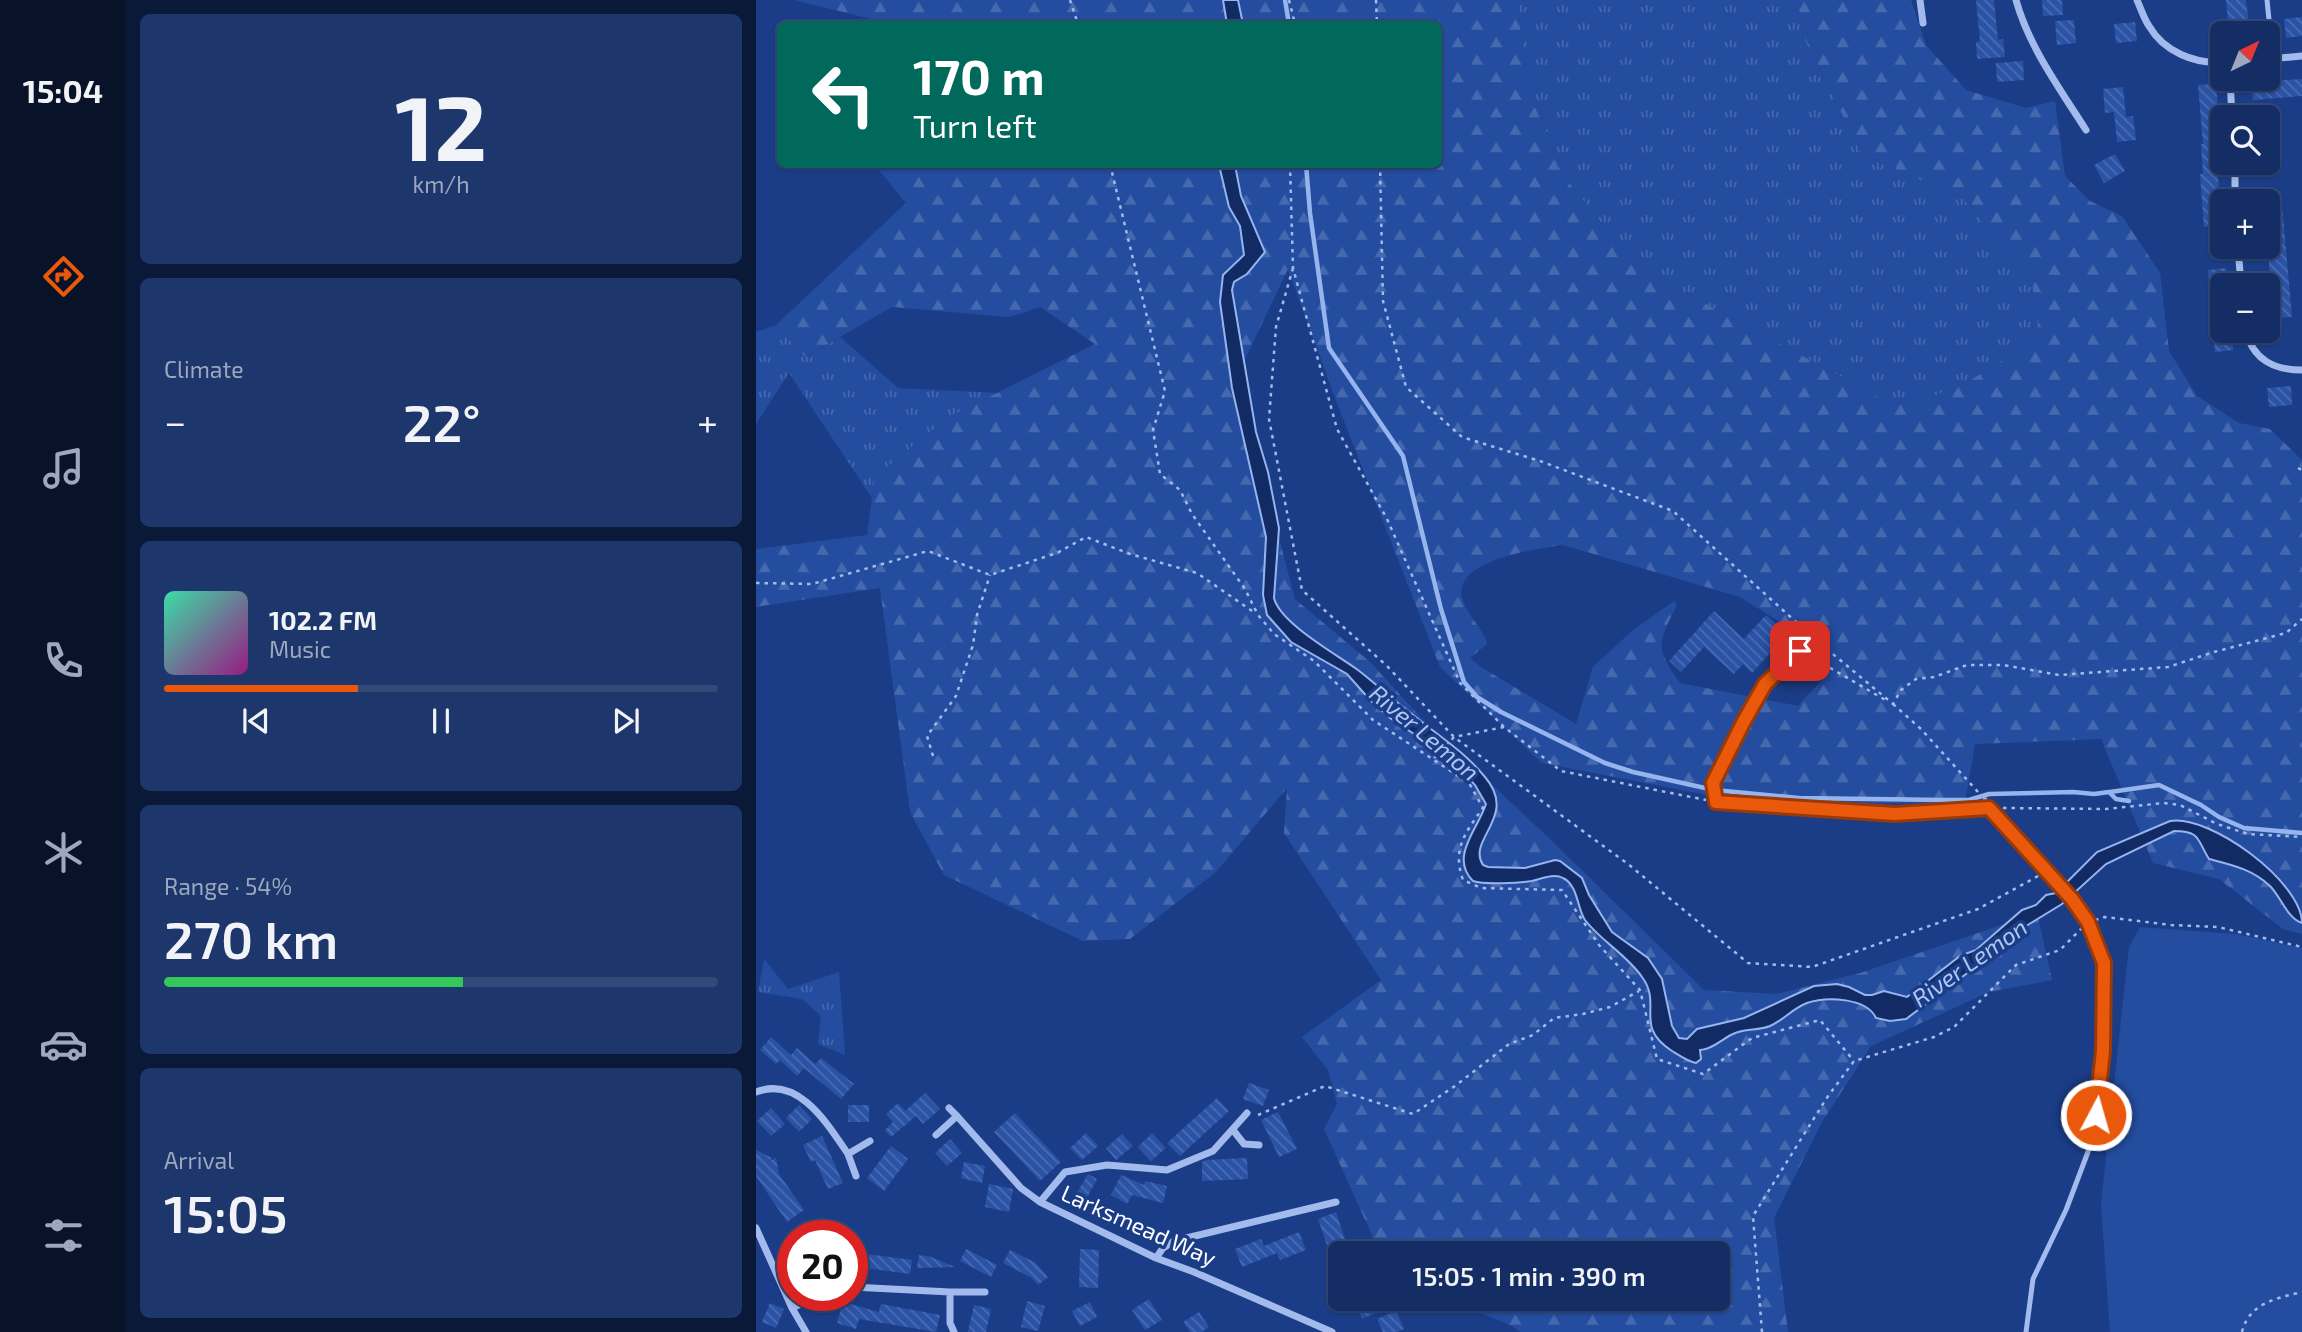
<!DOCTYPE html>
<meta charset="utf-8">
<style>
:root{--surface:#142e65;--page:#1d366b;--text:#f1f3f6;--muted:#9da8bf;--line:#334a79;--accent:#ea580c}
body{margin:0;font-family:"Exo 2",sans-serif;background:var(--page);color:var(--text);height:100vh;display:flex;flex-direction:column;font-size:26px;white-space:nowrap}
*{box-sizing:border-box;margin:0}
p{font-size:23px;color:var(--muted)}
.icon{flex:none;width:38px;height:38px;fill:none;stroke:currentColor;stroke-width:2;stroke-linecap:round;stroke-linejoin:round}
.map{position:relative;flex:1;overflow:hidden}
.side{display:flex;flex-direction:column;gap:14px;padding:14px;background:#0b1938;width:630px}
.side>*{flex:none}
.banner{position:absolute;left:21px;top:21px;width:665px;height:147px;border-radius:10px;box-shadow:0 2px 5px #0004,0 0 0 2px var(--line);background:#00695c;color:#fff;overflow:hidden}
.needle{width:46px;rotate:43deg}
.tools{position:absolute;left:1454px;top:21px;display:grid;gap:14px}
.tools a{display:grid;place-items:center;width:70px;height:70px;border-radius:10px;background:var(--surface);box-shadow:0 2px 5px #0004,0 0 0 2px var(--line);font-size:35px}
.speed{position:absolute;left:21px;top:1220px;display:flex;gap:14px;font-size:35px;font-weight:700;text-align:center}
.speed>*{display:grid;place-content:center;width:91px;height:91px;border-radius:50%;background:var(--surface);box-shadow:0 2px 5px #0004,0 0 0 2px var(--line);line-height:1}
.speed .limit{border:10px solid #d22;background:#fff;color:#111}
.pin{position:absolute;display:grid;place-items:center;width:60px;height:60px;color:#fff;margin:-30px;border-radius:14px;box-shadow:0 4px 10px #0006}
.me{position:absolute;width:77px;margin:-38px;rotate:6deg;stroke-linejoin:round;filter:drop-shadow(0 0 5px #0008)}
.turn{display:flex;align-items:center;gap:24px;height:147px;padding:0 21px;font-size:32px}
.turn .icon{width:91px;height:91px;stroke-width:2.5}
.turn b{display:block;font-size:49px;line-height:60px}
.big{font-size:52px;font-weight:600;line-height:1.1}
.side .widget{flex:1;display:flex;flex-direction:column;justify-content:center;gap:10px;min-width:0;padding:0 24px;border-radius:10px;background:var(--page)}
.side .dial{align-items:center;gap:0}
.dial b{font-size:91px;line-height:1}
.song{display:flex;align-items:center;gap:21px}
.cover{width:84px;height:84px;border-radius:10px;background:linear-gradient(135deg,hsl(160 70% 55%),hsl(310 70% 35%))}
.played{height:7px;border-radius:4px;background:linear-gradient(90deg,var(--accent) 35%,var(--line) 35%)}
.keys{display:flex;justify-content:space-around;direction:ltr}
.heat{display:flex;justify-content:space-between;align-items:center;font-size:38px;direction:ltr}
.charge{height:10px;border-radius:5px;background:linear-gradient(90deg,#34c759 54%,var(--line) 0)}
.trip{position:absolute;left:572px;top:1241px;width:402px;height:70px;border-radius:10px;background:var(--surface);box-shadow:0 2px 5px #0004,0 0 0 2px var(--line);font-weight:600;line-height:70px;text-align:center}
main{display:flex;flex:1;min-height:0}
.menu{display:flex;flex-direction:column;width:126px;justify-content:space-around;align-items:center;background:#081228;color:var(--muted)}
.menu .icon{width:49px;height:49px}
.menu .selected{color:var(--accent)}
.menu b{font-size:32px;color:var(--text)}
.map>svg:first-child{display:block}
.grass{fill:url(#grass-tufts)}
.forest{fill:url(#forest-firs);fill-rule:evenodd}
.park{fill:#244da0}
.water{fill:#122b65;stroke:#96b4ee;stroke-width:2}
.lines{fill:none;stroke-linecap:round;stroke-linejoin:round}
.stream{stroke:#96b4ee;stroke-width:4.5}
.building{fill:url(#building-back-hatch)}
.path{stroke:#a3bbec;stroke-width:2.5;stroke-dasharray:3.5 5;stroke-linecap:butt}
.lane{stroke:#a3bbec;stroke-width:5}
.street{stroke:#a3bbec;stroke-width:7}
.route-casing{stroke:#983908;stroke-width:18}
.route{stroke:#ea580c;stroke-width:12}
.labels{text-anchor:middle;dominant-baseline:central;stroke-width:7;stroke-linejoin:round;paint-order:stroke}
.street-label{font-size:23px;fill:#fff;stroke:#1b3d87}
.water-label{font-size:24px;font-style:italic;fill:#aec6f3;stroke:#1b3d87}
</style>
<main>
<nav class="menu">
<b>15:04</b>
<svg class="icon selected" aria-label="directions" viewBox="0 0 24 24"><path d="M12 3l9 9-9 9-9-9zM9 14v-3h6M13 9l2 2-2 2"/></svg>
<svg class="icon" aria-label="music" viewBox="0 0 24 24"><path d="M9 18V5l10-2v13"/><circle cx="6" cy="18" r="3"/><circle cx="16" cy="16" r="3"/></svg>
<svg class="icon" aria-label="phone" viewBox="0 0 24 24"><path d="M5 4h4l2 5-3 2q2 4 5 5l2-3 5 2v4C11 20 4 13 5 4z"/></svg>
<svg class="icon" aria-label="climate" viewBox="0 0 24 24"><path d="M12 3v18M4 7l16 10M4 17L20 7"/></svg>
<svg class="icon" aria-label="car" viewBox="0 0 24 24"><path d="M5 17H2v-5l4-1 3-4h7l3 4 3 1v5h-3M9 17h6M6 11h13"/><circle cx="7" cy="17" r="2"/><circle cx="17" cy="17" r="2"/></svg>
<svg class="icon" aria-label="filters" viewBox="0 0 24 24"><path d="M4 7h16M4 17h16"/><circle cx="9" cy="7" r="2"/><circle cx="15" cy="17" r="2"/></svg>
</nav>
<section class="side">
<div class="widget dial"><b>12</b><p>km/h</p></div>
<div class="widget"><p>Climate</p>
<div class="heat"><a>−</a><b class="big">22°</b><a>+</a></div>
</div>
<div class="widget">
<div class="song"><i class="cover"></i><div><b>102.2 FM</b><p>Music</p></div></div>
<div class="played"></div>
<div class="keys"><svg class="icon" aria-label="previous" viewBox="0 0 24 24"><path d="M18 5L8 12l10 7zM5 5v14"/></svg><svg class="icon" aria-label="pause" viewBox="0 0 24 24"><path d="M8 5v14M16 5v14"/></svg><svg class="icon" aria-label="next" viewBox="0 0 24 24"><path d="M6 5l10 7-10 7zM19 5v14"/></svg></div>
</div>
<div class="widget"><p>Range · 54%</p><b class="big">270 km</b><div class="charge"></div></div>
<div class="widget"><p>Arrival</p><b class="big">15:05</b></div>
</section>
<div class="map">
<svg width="1546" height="1332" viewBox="0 0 1546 1332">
<defs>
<pattern id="grass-tufts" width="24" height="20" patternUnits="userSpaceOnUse" patternTransform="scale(1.75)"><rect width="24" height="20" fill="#244da0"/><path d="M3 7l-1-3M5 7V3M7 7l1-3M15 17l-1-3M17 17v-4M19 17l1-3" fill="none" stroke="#4568ae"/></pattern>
<pattern id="forest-firs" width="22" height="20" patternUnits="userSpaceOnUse" patternTransform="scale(1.75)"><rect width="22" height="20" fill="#244da0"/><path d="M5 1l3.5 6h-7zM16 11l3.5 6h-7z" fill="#4568ae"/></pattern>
<pattern id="building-back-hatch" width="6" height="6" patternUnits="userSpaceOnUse" patternTransform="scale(1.75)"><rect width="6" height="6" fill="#2a52a5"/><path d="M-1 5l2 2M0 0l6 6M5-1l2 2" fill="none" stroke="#4a6cb2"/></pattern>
</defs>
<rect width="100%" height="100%" fill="#1b3d87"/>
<path class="grass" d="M761,0H1041L1049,40L1106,154L1209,200L1276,284L1282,327L1253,356L1213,381L1178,396L1135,404L930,293L872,256L814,184L773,94Z
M20,325L50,357L84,337L142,388L242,393L193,417L119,477L116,498L33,373L0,424V332Z
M8,959L32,989L83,972L89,1055L62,1044L65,1016L46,999L2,992Z"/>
<path class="forest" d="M38,0H761L773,94L814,184L872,256L930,293L1135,404L1178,396L1213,381L1253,356L1282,327L1276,284L1209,200L1106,154L1049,40L1041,0H1155L1170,45L1210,90L1270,108L1299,101L1309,176L1334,201L1366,216L1404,273L1413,351L1441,396L1483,423L1514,429L1546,460V934L1527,929L1463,879L1397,863L1345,739L1219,744L1209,803L999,804L786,763L684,667L581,403L532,269L488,361L504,465L539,599L614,662L670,723L795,840L948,990L1021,994L1104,973L1281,913L1296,980L1233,992L1115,1046L1066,1122L1018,1218L1032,1332H764L756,1326L691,1299L962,1298V1253H629L621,1246L568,1129L581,1104L572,1070L546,1037L625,980L528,833L531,788L460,872L374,939L327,941L188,875L154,812L124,588L0,607V549L111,535L119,477L193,417L339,344L284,307L254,317L136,307L49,357L20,325L150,203L119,165L682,164V24H136ZM807,545L984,597L1021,620L1076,669L1042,706L924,683C898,647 902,643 921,605L918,601L877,630L837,667L820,724L725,667L714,658L731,644C727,628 712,616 707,601C692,560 781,549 807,545Z"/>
<path class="park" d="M1384,927L1480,934L1546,948V1332H1354L1345,1204L1373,947Z"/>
<path class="water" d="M467,0H482L487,24H471Z
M463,165H479L485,196L509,252L491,274L478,282L476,290L500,432L512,472L523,528L518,598C524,623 580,654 602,670C620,684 637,700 656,714C681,735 708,751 729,777C763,817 710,839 727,865L732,867L769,868L799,860L804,861L826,878L833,895L856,932L892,958L906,979L916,1026L923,1038L931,1039L941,1029L988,1018L1058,986L1081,984L1093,987L1109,995H1116L1128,991L1151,997L1204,956L1220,950L1266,910L1280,905L1290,895L1300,893L1341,852L1414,821C1454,814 1546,882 1546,923C1531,918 1525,897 1514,886C1496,869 1476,865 1453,859C1441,840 1445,831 1418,831L1350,864L1306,904L1249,939L1222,965L1150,1019L1134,1021L1120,1018C1111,998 1071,996 1051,1003C1037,1008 1028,1020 1014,1026C1002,1031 989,1028 977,1034C966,1039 955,1050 944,1050L945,1059L940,1063C931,1061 924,1056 916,1051C877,1026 907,1005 886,977C871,955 845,941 829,920C821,908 822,885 807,878C798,873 785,879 776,881C764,883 728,885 717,881C693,857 722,829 730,804L719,785L706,771L664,738L634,718L615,701L591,674L535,642L511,615L507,595L510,537L476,388L464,302L467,275L488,255L484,226L473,207Z"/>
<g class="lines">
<path class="stream" d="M529,0L533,24
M550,164L554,213L573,348L647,456L685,609L708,682L721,697L745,712L849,763L877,772L958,790L1043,798L1188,800H1213L1233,794L1317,792L1338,794L1353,792L1360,799L1373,801
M1354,792L1403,785L1445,805L1463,817L1488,828L1546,833"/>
</g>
<path class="building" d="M1220,0H1238L1242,40L1247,39L1249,57L1221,59L1220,42L1224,41Z
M1286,0H1306L1307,15L1287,16Z
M1470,0H1490L1494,33H1473Z
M1546,17V36L1530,38L1528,19Z
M1318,20L1320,43L1301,45L1299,21Z
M1379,22L1381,41L1360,43L1358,24Z
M1267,61L1268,80L1241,82L1240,63Z
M1546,79V96L1497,100L1495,82Z
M1460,84L1464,136H1461L1464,166L1461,167L1466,225L1448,227L1444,174H1447L1445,144H1447L1442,85Z
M1367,87L1370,117L1377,116L1380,140L1361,142L1358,112L1349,113L1347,89Z
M1359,154L1369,171L1348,183L1338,165Z
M1526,204L1536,317L1518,318L1512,252V205Z
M1470,268L1472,285H1466V331H1476L1477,350L1459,352L1452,270Z
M1535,386L1536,405L1513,407L1511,388Z
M958,611L988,639L1010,615L1037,639L1029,647L1024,642L996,673L987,664L978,674L948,647L925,672L913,661Z
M15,1037L35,1055L41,1048L59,1064L65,1058L98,1084L85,1099L48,1068L41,1076L24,1060L20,1064L4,1050Z
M493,1083L513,1090L507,1106L487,1099Z
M169,1093L184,1109L167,1124L160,1116L135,1137L129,1130L137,1122L130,1114L142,1103L149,1111Z
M461,1098L473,1111L424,1156L411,1143Z
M43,1105L56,1119L43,1132L30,1118Z
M92,1105H113V1122H92Z
M15,1108L29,1124L15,1136L1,1121Z
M522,1112L541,1149L523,1157L505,1120Z
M259,1113L305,1162L284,1181L238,1132Z
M330,1133L342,1146L326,1160L314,1148Z
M396,1133L410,1148L395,1161L382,1147Z
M366,1134L377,1146L360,1160L350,1148Z
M66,1136L87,1183L72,1189L59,1160L55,1162L47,1145Z
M194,1139L206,1153L191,1166L179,1153Z
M135,1146L152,1159L128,1191L111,1178Z
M0,1150L16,1158L13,1161L20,1158L23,1174L48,1210L31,1222L0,1176Z
M491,1158L492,1179L446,1181V1162L451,1160Z
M208,1162L229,1166L226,1183L205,1178Z
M332,1174L341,1179L326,1207L316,1201Z
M365,1175L388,1185L389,1181L411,1186L407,1203L376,1195L371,1204L355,1195Z
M233,1184L257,1189L253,1212L229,1207Z
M580,1212L589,1239L571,1245L562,1219Z
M543,1232L550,1250L524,1260L521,1253L486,1267L479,1249L505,1239L508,1246Z
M210,1249L241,1265L235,1277L204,1261Z
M324,1249L343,1250L342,1288L323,1287Z
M254,1250L280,1263L292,1277L282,1285L276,1278L247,1263Z
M96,1252L156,1260L154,1274L96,1266Z
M163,1255L175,1257L199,1267L161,1268Z
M597,1298H618L624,1311L606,1319Z
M393,1299L406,1320L389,1330L376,1310Z
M271,1301L289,1306L282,1331L265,1327Z
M87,1302L123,1312L125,1304L184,1315L180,1332L103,1319L100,1329L81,1323Z
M334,1302L341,1317L324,1326L316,1311Z
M14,1303L28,1309L20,1328L6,1322Z
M218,1305L235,1309L230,1332H212Z
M640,1311L648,1329L641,1332H627L621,1319Z
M443,1312L453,1327L446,1332H434L427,1322Z"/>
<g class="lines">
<path class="path" d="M314,0L322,24
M533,0L539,24
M620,0L621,24
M354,164L409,391L397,430L404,474L424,490L436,514L489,589L502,615L518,634L558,661L617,720L713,783L727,808C709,833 696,849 707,880L725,888L806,890L843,945L884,990L901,1059L947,1074L996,1038L1064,1020L1098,1061
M534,164L537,268L581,429L631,519L704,683L748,727L805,771L950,800
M624,164L627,301L650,387L706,437L784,461L917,511L1060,640L1137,704L1145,690L1160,679L1178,677L1211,665H1247L1303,675L1412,667L1458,652L1530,633L1546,619
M537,268L520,327L513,419L546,590L631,666L698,737L872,864L992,963L1056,967L1222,909L1284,875
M1542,468L1546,470
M0,583L56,584L172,551L234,575L301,553L330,537L374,554L441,573L499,613
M1052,655L1131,701
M1137,704L1165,729L1222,792
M177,756L171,736L200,696L217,645L221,615L234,575
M678,758L698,737L748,727
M1247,808L1350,809L1408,803L1424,805L1461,824L1492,834L1546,837
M1339,920L1349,917L1415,925L1462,927L1546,947
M502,1115L569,1086L657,1114L699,1086L753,1044L777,1035L798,1018L827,1014L854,1007L883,991
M1006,1332L997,1216L1070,1099L1098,1061L1178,1037L1198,1027L1260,965L1304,950L1325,929
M1486,1332C1493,1303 1521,1298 1546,1292"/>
<path class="lane" d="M1511,0L1517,59
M1044,651L1009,684L988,721L957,783L960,802L1139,814L1233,808
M1229,800L1316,899L1332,922L1348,963L1347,1051L1338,1136L1310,1210L1277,1279L1270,1332"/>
<path class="street" d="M1164,0L1167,23
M1260,0C1273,47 1304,89 1330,130
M1381,0C1385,9 1388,19 1393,26C1408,52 1439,64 1466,62
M1512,59L1546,56
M1474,79L1476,117
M1479,163V201
M1482,247L1485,285
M1490,331C1497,360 1518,370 1546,370
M0,1092C43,1075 72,1125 92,1154L114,1141
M193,1108L201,1116
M477,1130L488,1144L503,1145
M180,1135L201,1116L265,1188L284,1202L400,1258L438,1272L576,1332
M92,1154L100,1176
M284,1202L309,1172L351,1165L411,1170L457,1151L491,1113
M0,1228L36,1308L50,1332
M400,1258L407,1248L418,1241L580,1202
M96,1287L194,1292H229
M194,1292V1323L198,1332
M36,1308L63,1295"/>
</g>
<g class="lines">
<defs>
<path id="route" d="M1044,651L1009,684L988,721L957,783L960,802L1139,814L1233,808L1316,899L1332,922L1348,963L1347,1051L1340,1115"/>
</defs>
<use href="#route" class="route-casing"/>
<use href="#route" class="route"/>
</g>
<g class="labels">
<g class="street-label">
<text transform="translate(383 1225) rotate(24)">Larksmead Way</text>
</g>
<g class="water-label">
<text transform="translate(669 732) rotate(40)">River Lemon</text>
<text transform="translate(1213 962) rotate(-35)">River Lemon</text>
</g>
</g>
</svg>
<div class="tools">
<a><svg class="needle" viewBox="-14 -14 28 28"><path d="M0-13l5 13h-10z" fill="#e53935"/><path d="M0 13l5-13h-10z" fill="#9da8bf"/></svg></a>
<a><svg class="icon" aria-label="search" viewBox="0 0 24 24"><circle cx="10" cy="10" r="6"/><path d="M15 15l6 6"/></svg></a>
<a>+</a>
<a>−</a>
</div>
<div class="speed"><div class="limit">20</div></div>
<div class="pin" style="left:1044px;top:651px;background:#d93025"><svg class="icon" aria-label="arrive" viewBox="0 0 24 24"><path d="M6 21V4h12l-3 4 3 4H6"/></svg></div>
<svg class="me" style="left:1340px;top:1115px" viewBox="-20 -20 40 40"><circle r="17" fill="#ea580c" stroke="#fff" stroke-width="3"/><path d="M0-11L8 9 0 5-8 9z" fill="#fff"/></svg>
<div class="trip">15:05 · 1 min · 390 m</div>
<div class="banner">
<div class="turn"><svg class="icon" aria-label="left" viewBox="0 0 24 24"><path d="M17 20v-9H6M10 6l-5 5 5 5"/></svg><div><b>170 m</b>Turn left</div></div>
</div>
</div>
</main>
